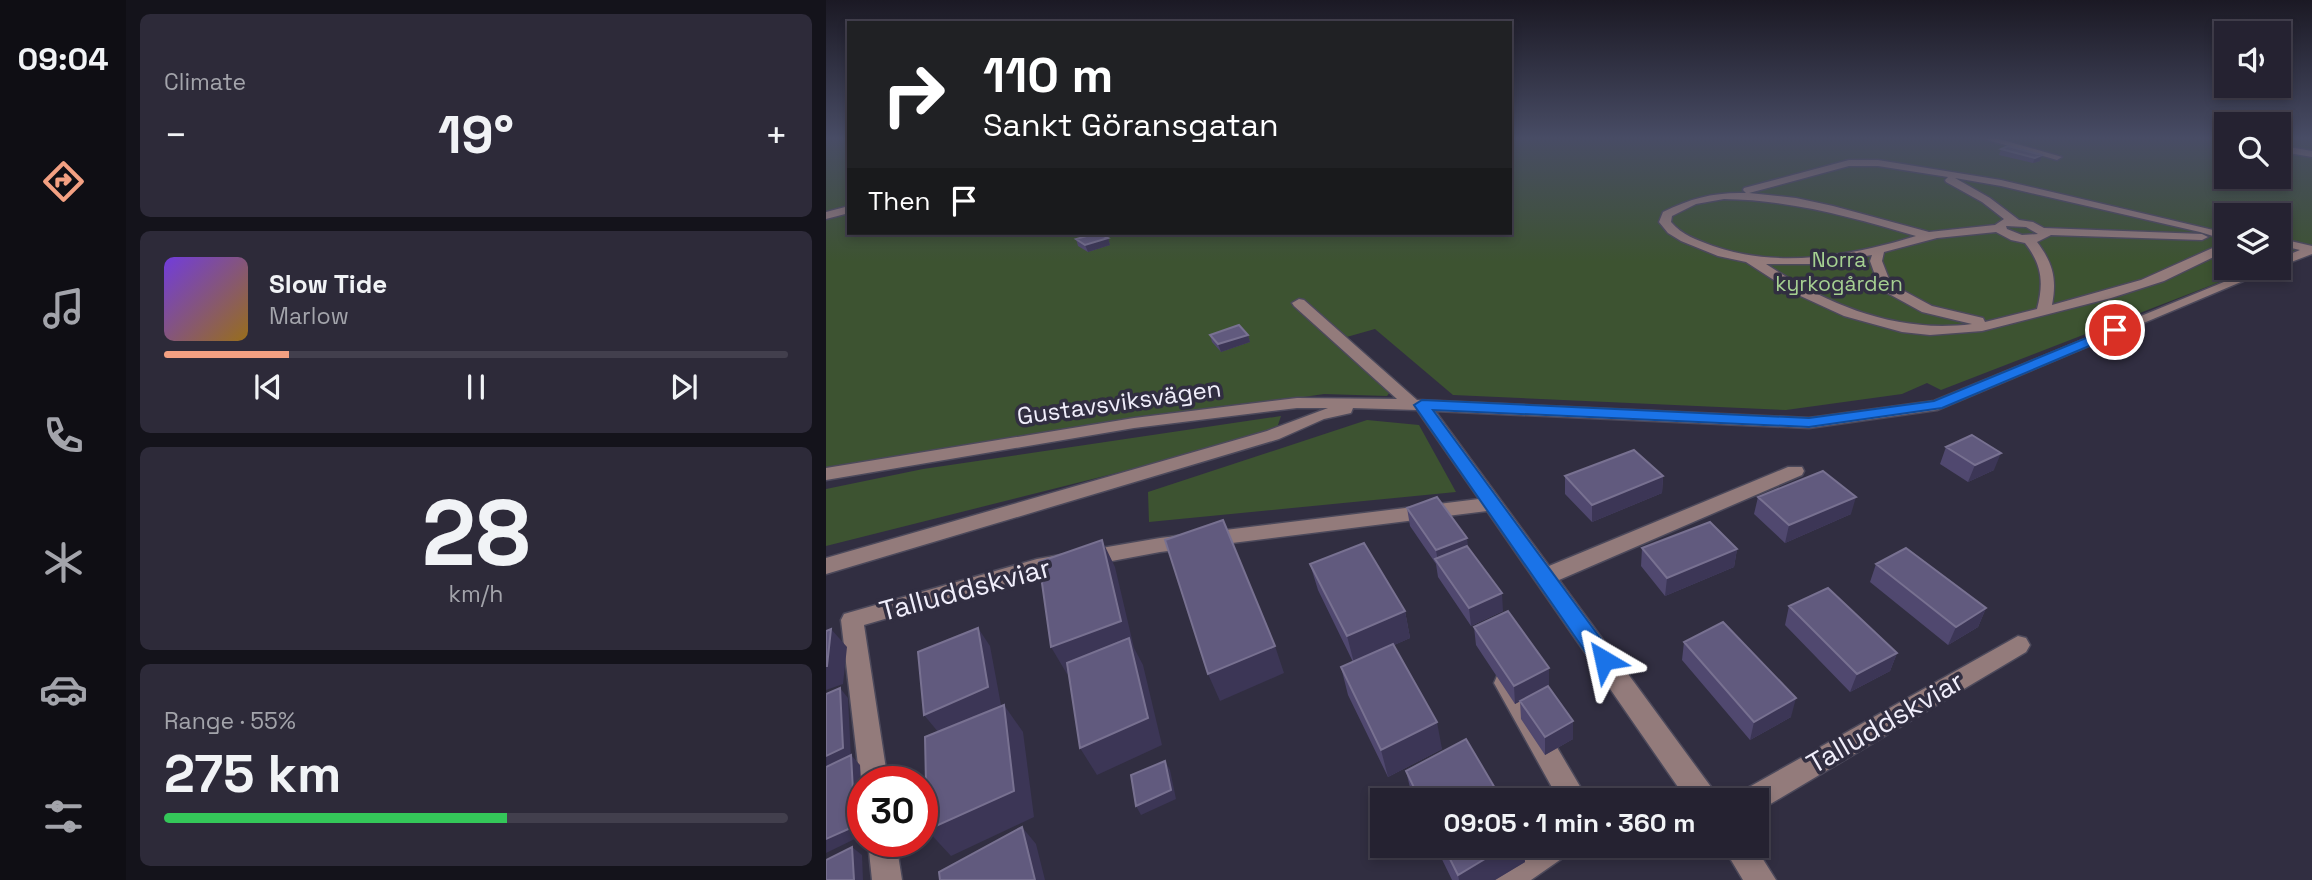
<!DOCTYPE html>
<meta charset="utf-8">
<style>
:root{--surface:#252231;--page:#2d2a39;--text:#f1f3f6;--muted:#a3a4ab;--line:#423f4d;--accent:#f3a082}
body{margin:0;font-family:"Space Grotesk",sans-serif;background:var(--page);color:var(--text);height:100vh;display:flex;flex-direction:column;font-size:26px;white-space:nowrap}
*{box-sizing:border-box;margin:0}
p{font-size:23px;color:var(--muted)}
.icon{flex:none;width:38px;height:38px;fill:none;stroke:currentColor;stroke-width:2;stroke-linecap:round;stroke-linejoin:round}
.map{position:relative;flex:1;overflow:hidden}
.sheet{display:flex;flex-direction:column;gap:14px;padding:14px;background:#14131b;width:700px}
.sheet>*{flex:none}
.top-card{position:absolute;left:21px;top:21px;width:665px;height:214px;border-radius:0px;box-shadow:0 4px 10px #0003,0 0 0 2px var(--line);background:#202124;color:#fff;overflow:hidden}
.controls{position:absolute;left:1388px;top:21px;display:grid;gap:14px}
.controls a{display:grid;place-items:center;width:77px;height:77px;border-radius:0px;background:var(--surface);box-shadow:0 4px 10px #0003,0 0 0 2px var(--line);font-size:35px}
.speed{position:absolute;left:21px;top:766px;display:flex;gap:14px;font-size:35px;font-weight:700;text-align:center}
.speed>*{display:grid;place-content:center;width:91px;height:91px;border-radius:50%;background:var(--surface);box-shadow:0 4px 10px #0003,0 0 0 2px var(--line);line-height:1}
.speed .limit{border:10px solid #d22;background:#fff;color:#111}
.pin{position:absolute;display:grid;place-items:center;width:60px;height:60px;color:#fff;margin:-30px;border:4px solid #fff;border-radius:50%;box-shadow:0 2px 7px #0007}
.me{position:absolute;width:77px;margin:-38px;rotate:324deg;stroke-linejoin:round;filter:drop-shadow(0 0 5px #0008)}
.turn{display:flex;align-items:center;gap:24px;height:147px;padding:0 21px;font-size:32px}
.turn .icon{width:91px;height:91px;stroke-width:2.5}
.turn b{display:block;font-size:49px;line-height:60px}
.then{display:flex;align-items:center;height:66px;padding:0 21px;background:#0003;gap:14px;font-size:26px}
.big{font-size:52px;font-weight:700;line-height:1.1}
.sheet .widget{flex:1;display:flex;flex-direction:column;justify-content:center;gap:10px;min-width:0;padding:0 24px;border-radius:10px;background:var(--page)}
.sheet .dial{align-items:center;gap:0}
.dial b{font-size:91px;line-height:1}
.song{display:flex;align-items:center;gap:21px}
.cover{width:84px;height:84px;border-radius:10px;background:linear-gradient(135deg,hsl(260 70% 55%),hsl(40 70% 35%))}
.played{height:7px;border-radius:4px;background:linear-gradient(90deg,var(--accent) 20%,var(--line) 20%)}
.keys{display:flex;justify-content:space-around;direction:ltr}
.heat{display:flex;justify-content:space-between;align-items:center;font-size:38px;direction:ltr}
.charge{height:10px;border-radius:5px;background:linear-gradient(90deg,#34c759 55%,var(--line) 0)}
.trip{position:absolute;left:544px;top:788px;width:399px;height:70px;border-radius:0px;background:var(--surface);box-shadow:0 4px 10px #0003,0 0 0 2px var(--line);font-weight:700;line-height:70px;text-align:center}
main{display:flex;flex:1;min-height:0}
.dock{display:flex;flex-direction:column;width:126px;justify-content:space-around;align-items:center;background:#0f0e14;color:var(--muted)}
.dock .icon{width:49px;height:49px}
.dock .on{color:var(--accent)}
.dock b{font-size:32px;color:var(--text)}
.map>svg:first-child{display:block}
.green{fill:#3d5331}
.lines{fill:none;stroke-linecap:round;stroke-linejoin:round}
.minor-casing{stroke:#4c495b;stroke-width:3}
.minor{fill:#937b7b;fill-rule:evenodd}
.wall{fill:#50486f}
.shaded-wall{fill:#3c3656}
.building{fill:#615a7e;stroke:#787191;stroke-width:2}
.route{fill:#1a73e8;stroke:#114b97;stroke-width:2}
.labels{text-anchor:middle;dominant-baseline:central;stroke-width:7;stroke-linejoin:round;paint-order:stroke}
.far-park-label{font-size:21px;fill:#a5d091;stroke:#312e41}
.street-label{font-size:24px;fill:#f0eefb;stroke:#312e41}
.near-street-label{font-size:28px;fill:#f0eefb;stroke:#312e41}
</style>
<main>
<nav class="dock">
<b>09:04</b>
<svg class="icon on" aria-label="directions" viewBox="0 0 24 24"><path d="M12 3l9 9-9 9-9-9zM9 14v-3h6M13 9l2 2-2 2"/></svg>
<svg class="icon" aria-label="music" viewBox="0 0 24 24"><path d="M9 18V5l10-2v13"/><circle cx="6" cy="18" r="3"/><circle cx="16" cy="16" r="3"/></svg>
<svg class="icon" aria-label="phone" viewBox="0 0 24 24"><path d="M5 4h4l2 5-3 2q2 4 5 5l2-3 5 2v4C11 20 4 13 5 4z"/></svg>
<svg class="icon" aria-label="climate" viewBox="0 0 24 24"><path d="M12 3v18M4 7l16 10M4 17L20 7"/></svg>
<svg class="icon" aria-label="car" viewBox="0 0 24 24"><path d="M5 17H2v-5l4-1 3-4h7l3 4 3 1v5h-3M9 17h6M6 11h13"/><circle cx="7" cy="17" r="2"/><circle cx="17" cy="17" r="2"/></svg>
<svg class="icon" aria-label="filters" viewBox="0 0 24 24"><path d="M4 7h16M4 17h16"/><circle cx="9" cy="7" r="2"/><circle cx="15" cy="17" r="2"/></svg>
</nav>
<section class="sheet">
<div class="widget"><p>Climate</p>
<div class="heat"><a>−</a><b class="big">19°</b><a>+</a></div>
</div>
<div class="widget">
<div class="song"><i class="cover"></i><div><b>Slow Tide</b><p>Marlow</p></div></div>
<div class="played"></div>
<div class="keys"><svg class="icon" aria-label="previous" viewBox="0 0 24 24"><path d="M18 5L8 12l10 7zM5 5v14"/></svg><svg class="icon" aria-label="pause" viewBox="0 0 24 24"><path d="M8 5v14M16 5v14"/></svg><svg class="icon" aria-label="next" viewBox="0 0 24 24"><path d="M6 5l10 7-10 7zM19 5v14"/></svg></div>
</div>
<div class="widget dial"><b>28</b><p>km/h</p></div>
<div class="widget"><p>Range · 55%</p><b class="big">275 km</b><div class="charge"></div></div>
</section>
<div class="map">
<svg width="1486" height="880" viewBox="0 0 1486 880">
<rect width="100%" height="100%" fill="#312e41"/>
<path class="green" d="M23,138V207L0,214V139Z
M684,138H1400V177H1452L1453,138H1486V245L1453,259L1452,215H1400V268H1430L1115,390L1101,383L1076,394L960,410L627,395L549,329L510,340L568,387L561,396L498,394L90,454L0,470V218L23,211V233H684Z
M455,416L450,431L422,440L0,546V489L97,469Z
M541,420L593,425L630,492L323,522L322,492Z"/>
<g class="lines">
<defs>
<path id="minor" d="M1155,138H1170L1236,157L1231,160Z
M1452,145L1486,151V157L1452,151Z
M1023,160H1052L1175,180L1400,233V240L1374,232L1175,186L1129,178L1164,198L1193,220L1207,222L1218,228L1376,234L1382,237L1376,240L1225,235L1211,242C1227,263 1231,279 1226,305L1315,280L1400,242V251L1338,281L1285,298L1156,331L1104,335L1076,332L1018,316L968,293L920,262L892,256L855,241L842,233L833,222L837,212C865,198 889,192 920,193L917,190L918,188ZM1023,166H1052L1122,177L1119,180L1120,182L1156,202L1178,219L1169,225L1103,232L1007,206L970,198L923,193ZM898,199C965,200 1026,217 1090,236C1025,256 952,269 887,246C871,240 856,235 845,222L846,216L870,204ZM1180,226L1200,227L1212,234L1196,235L1181,229ZM1170,232L1185,240L1199,243C1216,265 1218,282 1211,309L1159,322L1157,318L1106,306L1065,284L1056,261L1058,252L1111,238ZM1046,255L1044,261L1054,289L1096,312L1146,324C1071,334 1001,305 940,264H991Z
M23,206V213L0,219V212Z
M1452,238L1486,246V254L1452,267V259L1474,250L1452,245Z
M1432,268H1448L1111,410L983,428L609,411L723,566L962,467H976L978,471L976,475L733,580L888,791L892,800H861L661,511L334,552L211,575L38,625L62,782H37V787L34,782L15,620L18,614L211,559L334,538L653,499L591,410L527,408L525,413L498,419L453,439L0,574V558L441,431L502,408H471L308,428L0,480V468L308,418L471,398L571,399L468,306L466,303L473,299L478,300L591,400L983,418L1108,401Z
M1192,636L1200,638L1204,645L1200,652L936,809L931,811V800H912L916,791Z
M680,673L689,676L762,800H733L668,683L671,676Z
M42,842H70L76,880H46Z
M704,845H745L741,855L705,880H663L667,869Z
M896,845H928L950,880H917Z"/>
</defs>
<use href="#minor" class="minor-casing"/>
<use href="#minor" class="minor"/>
</g>
<path class="wall" d="M1175,149L1216,155L1214,161L1207,163L1173,155Z
M282,238L284,245L262,252L252,246L250,239Z
M384,335H422L424,342L395,352L386,342Z
M1120,447L1168,470L1142,482L1114,464Z
M739,476H837L836,493L766,522L739,494Z
M932,497L1025,514L959,543L928,514Z
M581,508L643,548L677,611L645,626L612,577L610,564L584,526Z
M816,548L911,549L908,567L839,596L815,566Z
M484,564L579,611L584,638L568,645L616,749L562,777L522,695L515,667L527,662L492,590Z
M1050,564L1160,608L1152,627L1122,645L1044,582Z
M963,606L1071,653L1064,671L1024,692L959,625Z
M648,627L723,668V687L747,721V739L719,755L695,719L694,701L689,704L650,645Z
M858,642L965,717L924,740L856,660Z
M580,771L676,800H587Z
M609,845H697L699,862L669,880H626Z"/>
<path class="shaded-wall" d="M1216,155L1214,161L1207,163L1209,158Z
M282,238L284,245L262,252L259,245Z
M422,335L424,342L395,352L392,344Z
M1175,453L1168,470L1142,482L1149,465Z
M837,476L836,493L766,522V505Z
M1030,497L1025,514L959,543L963,525Z
M641,538L643,555L612,563L610,550Z
M276,540L289,567L308,648L317,665L336,745L271,775L254,748L306,649L241,674L225,647Z
M911,549L908,567L839,596L841,578Z
M676,593L677,611L645,626L643,608Z
M1160,608L1152,627L1122,645L1130,627Z
M579,611L584,638L528,663L521,636Z
M152,628L164,646L175,705L113,733L98,715Z
M5,629L21,647L17,684L0,690V666Z
M449,646L458,673L394,701L382,674Z
M1071,653L1064,671L1024,692L1031,674Z
M723,668V686L689,704L688,686Z
M14,688L22,698L25,758L0,769V756Z
M970,698L965,717L924,740L928,722Z
M178,705L197,732L208,817L125,856L101,830Z
M747,721V739L719,755V737Z
M611,722L616,749L562,777L555,750Z
M25,755L34,765L37,811V835L0,853V839Z
M339,761L344,770L350,799L315,815L310,806Z
M196,827L210,844L219,880H209Z
M682,845H697L699,862L669,880H633L632,875Z
M26,847L36,855L37,880H28Z"/>
<path class="building" d="M1182,146L1216,155L1209,158L1175,149Z
M271,233L282,238L259,245L250,239Z
M413,325L422,335L392,344L384,335Z
M1146,435L1175,453L1149,465L1120,447Z
M808,450L837,476L766,505L739,476Z
M997,471L1030,497L963,525L932,497Z
M611,497L641,538L610,550L581,508Z
M397,520L449,646L382,674L339,540Z
M884,522L911,549L841,578L816,548Z
M276,540L295,621L225,647L213,562Z
M538,543L579,611L521,636L484,564Z
M641,546L676,593L643,608L609,559Z
M1080,548L1160,608L1130,627L1050,564Z
M1002,588L1071,653L1031,674L963,606Z
M682,611L723,668L688,686L648,627Z
M897,622L970,698L928,722L858,642Z
M152,628L162,687L98,715L92,652Z
M5,629L1,666H0V631Z
M303,638L322,718L254,748L241,663Z
M567,644L611,722L555,750L515,667Z
M722,686L747,721L719,737L694,701Z
M14,688L17,748L0,756V694Z
M178,705L188,791L101,830L99,737Z
M640,739L676,800H594L580,771Z
M25,755L29,826L0,839V767Z
M339,761L345,790L310,806L305,775Z
M196,827L209,880H114L113,872Z
M617,845H682L632,875Z
M26,847L28,880H0V860Z"/>
<linearGradient id="sky" x2="0" y2="1"><stop stop-color="#1b1924"/><stop offset="0.53" stop-color="#484c65"/><stop offset="1" stop-color="#484c65" stop-opacity="0"/></linearGradient>
<rect width="1486" height="261" fill="url(#sky)"/>
<path class="route" d="M1289,326L1296,330L1294,333L1116,408L983,427L607,410L786,654L789,660L786,667L778,669L770,667L588,405L596,400L983,418L1108,401Z"/>
<g class="labels">
<g class="far-park-label">
<text x="1013" y="259">Norra<tspan x="1013" dy="24">kyrkogården</tspan></text>
</g>
<g class="street-label">
<text transform="translate(293 402) rotate(-8)">Gustavsviksvägen</text>
</g>
<g class="near-street-label">
<text transform="translate(139 589) rotate(-15)">Talluddskviar</text>
<text transform="translate(1059 722) rotate(-30)">Talluddskviar</text>
</g>
</g>
</svg>
<div class="controls">
<a><svg class="icon" aria-label="sound" viewBox="0 0 24 24"><path d="M4 9h4l5-4v14l-5-4H4zM17 9q2 3 0 6"/></svg></a>
<a><svg class="icon" aria-label="search" viewBox="0 0 24 24"><circle cx="10" cy="10" r="6"/><path d="M15 15l6 6"/></svg></a>
<a><svg class="icon" aria-label="layers" viewBox="0 0 24 24"><path d="M12 4l9 5-9 5-9-5zM3 14l9 5 9-5"/></svg></a>
</div>
<div class="speed"><div class="limit">30</div></div>
<div class="pin" style="left:1289px;top:330px;background:#d93025"><svg class="icon" aria-label="arrive" viewBox="0 0 24 24"><path d="M6 21V4h12l-3 4 3 4H6"/></svg></div>
<svg class="me" style="left:778px;top:660px" viewBox="-20 -20 40 40"><path d="M0-17L14 15 0 8-14 15z" fill="#1a73e8" stroke="#fff" stroke-width="4"/></svg>
<div class="trip">09:05 · 1 min · 360 m</div>
<div class="top-card">
<div class="turn"><svg class="icon" aria-label="right" viewBox="0 0 24 24"><path d="M7 20v-9h11M14 6l5 5-5 5"/></svg><div><b>110 m</b>Sankt Göransgatan</div></div>
<div class="then">Then<svg class="icon" aria-label="arrive" viewBox="0 0 24 24"><path d="M6 21V4h12l-3 4 3 4H6"/></svg></div>
</div>
</div>
</main>
